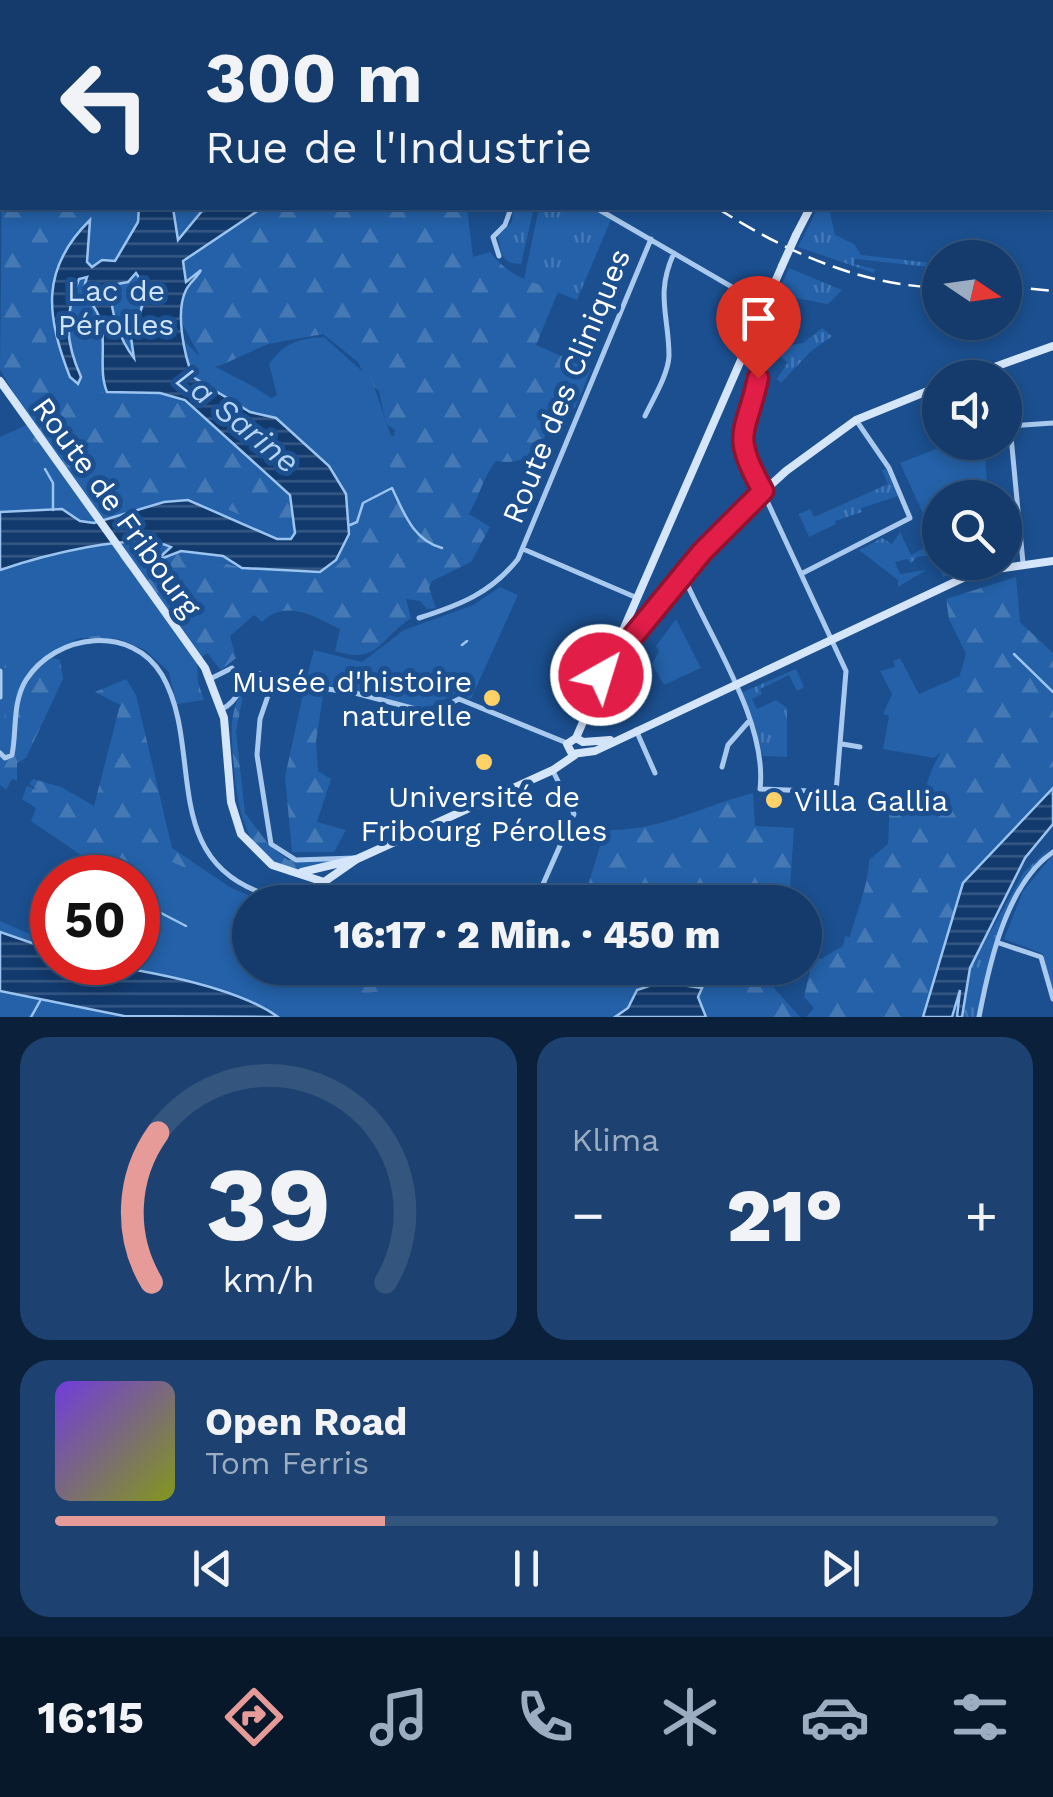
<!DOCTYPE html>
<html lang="de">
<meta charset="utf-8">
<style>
:root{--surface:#143b6b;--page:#1d4271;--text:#f1f3f6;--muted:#9dadc1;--line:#33557e;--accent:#e69b98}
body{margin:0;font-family:"Work Sans",sans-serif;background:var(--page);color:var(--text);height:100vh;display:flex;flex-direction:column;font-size:38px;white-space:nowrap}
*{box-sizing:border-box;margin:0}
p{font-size:32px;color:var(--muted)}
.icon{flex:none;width:55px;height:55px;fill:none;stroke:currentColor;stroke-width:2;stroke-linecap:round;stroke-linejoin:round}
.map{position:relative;height:1017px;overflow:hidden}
.details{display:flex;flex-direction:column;gap:20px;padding:20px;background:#0b203b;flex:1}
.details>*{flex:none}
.guide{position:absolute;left:0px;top:0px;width:1055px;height:210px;box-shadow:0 5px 15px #0003,0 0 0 2px var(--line);background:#143b6b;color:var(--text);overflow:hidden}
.needle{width:65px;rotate:103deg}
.controls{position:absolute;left:922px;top:240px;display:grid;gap:20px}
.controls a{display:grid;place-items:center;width:100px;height:100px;border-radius:50%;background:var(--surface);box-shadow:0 5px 15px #0003,0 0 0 2px var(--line);font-size:50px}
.speed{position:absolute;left:30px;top:855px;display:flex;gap:20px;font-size:50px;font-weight:700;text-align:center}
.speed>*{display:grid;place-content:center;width:130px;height:130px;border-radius:50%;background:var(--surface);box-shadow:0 5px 15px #0003,0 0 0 2px var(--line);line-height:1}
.speed .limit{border:15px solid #d22;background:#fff;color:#111}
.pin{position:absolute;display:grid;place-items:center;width:85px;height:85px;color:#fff;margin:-102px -42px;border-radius:50% 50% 50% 0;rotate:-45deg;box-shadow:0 0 10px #0007}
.pin .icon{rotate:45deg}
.me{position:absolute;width:110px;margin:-55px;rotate:39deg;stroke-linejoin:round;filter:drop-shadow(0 0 8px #0008)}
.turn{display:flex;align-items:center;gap:35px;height:210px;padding:0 40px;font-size:45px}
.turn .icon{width:130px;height:130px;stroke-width:2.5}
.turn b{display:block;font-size:70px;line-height:85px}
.big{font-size:75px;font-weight:800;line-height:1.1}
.details .tile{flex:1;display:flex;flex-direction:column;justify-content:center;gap:15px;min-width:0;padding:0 35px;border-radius:30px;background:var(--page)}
.details .dial{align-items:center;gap:0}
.dial svg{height:260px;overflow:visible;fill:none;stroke:var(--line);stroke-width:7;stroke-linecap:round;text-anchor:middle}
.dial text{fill:var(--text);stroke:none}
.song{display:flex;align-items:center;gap:30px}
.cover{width:120px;height:120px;border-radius:15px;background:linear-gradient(135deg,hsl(260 70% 55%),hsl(70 70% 35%))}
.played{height:10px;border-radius:5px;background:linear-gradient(90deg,var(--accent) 35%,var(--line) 35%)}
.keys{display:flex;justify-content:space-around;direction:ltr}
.heat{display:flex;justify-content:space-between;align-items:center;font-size:55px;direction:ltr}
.details .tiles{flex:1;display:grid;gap:20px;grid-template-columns:1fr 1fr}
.tile:last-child{grid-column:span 2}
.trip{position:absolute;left:232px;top:885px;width:590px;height:100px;border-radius:50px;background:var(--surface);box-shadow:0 5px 15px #0003,0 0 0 2px var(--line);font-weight:800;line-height:100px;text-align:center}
.menu{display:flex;height:160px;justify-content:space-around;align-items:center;background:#08182b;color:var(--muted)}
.menu .icon{width:70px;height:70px}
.menu .on{color:var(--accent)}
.menu b{font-size:45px;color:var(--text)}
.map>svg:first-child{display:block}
.grass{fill:url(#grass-tufts)}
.forest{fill:url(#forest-firs)}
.green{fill:#2461a8}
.water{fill:url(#water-rules);stroke:#9cc4f0;stroke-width:2.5;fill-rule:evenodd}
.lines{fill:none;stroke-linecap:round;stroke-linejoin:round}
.stream{stroke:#9cc4f0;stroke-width:2.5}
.street{stroke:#a9c9ee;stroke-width:5}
.secondary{stroke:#d6e6fa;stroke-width:8}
.rail{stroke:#fff;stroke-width:2.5;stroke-dasharray:18 8;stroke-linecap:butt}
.secondary-bridge{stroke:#d6e6fa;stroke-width:8}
.route-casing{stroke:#92132f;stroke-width:25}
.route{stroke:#e11d48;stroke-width:18}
.poi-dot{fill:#ffd166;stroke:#1b4f8f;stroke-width:4}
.labels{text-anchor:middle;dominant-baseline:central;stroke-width:10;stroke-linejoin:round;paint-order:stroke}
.park-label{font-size:30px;fill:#cfe3fa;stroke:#1b4f8f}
.street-label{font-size:30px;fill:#fff;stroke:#1b4f8f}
.poi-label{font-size:30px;fill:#fff;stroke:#1b4f8f;text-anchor:end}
.water-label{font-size:32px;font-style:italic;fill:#b5d3f5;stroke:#1b4f8f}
</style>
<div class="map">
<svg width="1053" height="1017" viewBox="0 0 1053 1017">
<defs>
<pattern id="grass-tufts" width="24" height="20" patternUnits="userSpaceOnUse" patternTransform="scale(2.5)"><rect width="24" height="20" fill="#2461a8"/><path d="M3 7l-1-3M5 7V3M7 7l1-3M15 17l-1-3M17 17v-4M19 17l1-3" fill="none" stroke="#4579b5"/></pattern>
<pattern id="forest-firs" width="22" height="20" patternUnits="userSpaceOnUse" patternTransform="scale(2.5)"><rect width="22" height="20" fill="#2461a8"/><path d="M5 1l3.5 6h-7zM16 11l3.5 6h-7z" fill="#4579b5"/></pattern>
<pattern id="water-rules" width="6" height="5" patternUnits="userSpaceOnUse" patternTransform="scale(2.5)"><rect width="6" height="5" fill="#123a6d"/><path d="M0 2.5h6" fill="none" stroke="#365883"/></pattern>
</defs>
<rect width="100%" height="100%" fill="#1b4f8f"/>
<path class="grass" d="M513,208H534L521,264C501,264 501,253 498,236L512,222Z
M539,208H585L612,217L577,300L524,279Z
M818,208H829L835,235L854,244L861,255L940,264V268L855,259L854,264L875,269L874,273L798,247Z
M789,268L842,290L828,304L784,296L783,300L793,305L758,357L753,348Z
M784,327L789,331L778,347L803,343L822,328L832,336L810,352L781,383L777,379L788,362L779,355L766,365L763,361Z
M886,469L898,496L861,508L862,512L835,521L836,524L809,537L799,514L810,509L814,517L888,484L882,470Z
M900,532L911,555L934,543L948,575L943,577L935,554L917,557L911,563L907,559L895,562L900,574L926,570L898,587V580L859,550L882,538L892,544Z
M796,669L804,687L797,691L789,675L760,689L762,694L752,699L757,709L776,700L787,708V757L763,756L741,693Z
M1053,845L1028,874L997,942L977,1017H962L970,968L1024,872Z"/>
<path class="forest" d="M2,185V208H139L160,393L184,400L290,495L294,537L0,512V437L31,423L0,369Z
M262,208H467L473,257L490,252C510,278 530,280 558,292L536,345L591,369L575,408L560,405C545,437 536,468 496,461C484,475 479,497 469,514L490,527L471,562L432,581L429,588L436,608L427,609L420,601L406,599L411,618C379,639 379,665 335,651L340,629C314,617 287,598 262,622L254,615L230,636L236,658L221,670L207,653L192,665L204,700L176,704L169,672L145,650L119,639L78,638L49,657L60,660L63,679L26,758L17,763V781L12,779L6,790L0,785V570L132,540L172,547L150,563L181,551L242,568L388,435L394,436L395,430L386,424L379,391L365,377L358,362L323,334L268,344L219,366H205L181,321L212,242Z
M1016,577L1020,622L1053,653V788L963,883L923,1017H806L814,1008L804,997L813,957L821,959L843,946L845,936L850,937C857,909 868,888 869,860L888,844L890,799L925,793C931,758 954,736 969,701L959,678L966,654L949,619L946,599Z
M126,679L136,695L172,848L252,902L250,968H349L363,977L395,968H775L772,986L800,1017H278L138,962V878L113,877L31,821L36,808L22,799L27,786L38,790L29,784L33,779L61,787L94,806L120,705L95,692Z
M245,685L236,732L245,813L269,845L288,860L345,858C333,861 319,868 307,869C249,873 237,810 234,767C231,736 228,712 245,685Z
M305,685L324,689L316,741L318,771L331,779L317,822L346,830L334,852H292L285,777Z
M753,793L755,826L794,828L789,902H712L707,896L699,902H583L605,830C658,832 702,806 753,793Z"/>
<path class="green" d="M90,208H241L218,234L180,334C202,369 239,374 271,398L277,395L269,364C285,342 298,339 324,337L372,380L391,436L383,448L397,485L366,513L348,555L331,571L245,567L126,543L127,553L114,549L197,663L199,699L178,702C176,693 175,679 170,671C136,619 54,627 23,678C10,700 18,734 6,753C0,730 17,670 0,653V447L31,438L85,511L196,494L278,533L294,520L282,484L262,465L230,450L174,398L104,391L85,403L59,392C31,317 49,272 90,208Z
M954,442L984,443L988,497L940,498V551L900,463Z
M500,587L518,595L471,699L456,693L427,709L306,680L314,650L362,662L404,630L473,605Z
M676,619L701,668L664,685L652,664L659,651L656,646Z
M900,658L919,694L960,676L969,701H975L983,720L959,725L953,741L934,758L883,749L889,716L883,714L892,694L880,671L895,667L893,661Z
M135,846L264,902H250V968H322L320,976L332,998L404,988L435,968H725L761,1017H0V921L52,944V962H138V878L122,877Z
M1053,855V994L1043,954L1004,939L1023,891Z"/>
<path class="water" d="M139,208H173L178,240L202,211L262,208L183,261L186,282L201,270C197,278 190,282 186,290C175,312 184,355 193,377L250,412L276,418L329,466L346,494L349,534L336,560L320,572L242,568L223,556L181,551L150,563L142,558H159L171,547C136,530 38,557 0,570V512L62,509L80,521L94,523L164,502L188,500L277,539H291L295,533L290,495L185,400L160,393L107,392C97,369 109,337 97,312C89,297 80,296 87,277L79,279C64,316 65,341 81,377L78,384L70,377C46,317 40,269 90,220L87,262L92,267L102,260L115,261L138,222ZM136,273C150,291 143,312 130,331L134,358C120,340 108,308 112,285L128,282Z
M1053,788V824L1025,858L970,968L962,1017H957L960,990L952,1017H923L963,883Z
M0,932L52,950V962C111,962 231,983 278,1017L124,1016L0,991Z
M661,982L702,988L698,997L706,1017H615L628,1008L637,990Z"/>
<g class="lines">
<path class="stream" d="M45,469L53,483V510
M350,525L357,522L363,503L392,488C404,513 413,540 442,548
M462,645L467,641
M1014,654L1053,692
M138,901L186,926
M31,1017L40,1001"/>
<path class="street" d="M595,0L597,2
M3,2V0
M27,2L28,0
M916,2L917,0
M2,12V22
M1052,55H1053
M0,77L2,79
M596,208L763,305
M499,256L493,237L505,225L511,208
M645,416C653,399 668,375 669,356C669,316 655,294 674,253
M523,549L635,597
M1023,563L1010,426L1053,423
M801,574L910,518L889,468L856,420
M683,575C709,636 768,722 760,789L836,792L846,671L742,447C738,417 765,390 754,362L742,352
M419,618C460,605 491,593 518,559L651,239
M609,668L625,706
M0,671V697
M210,679L232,668
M273,681L260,719L257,755L271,844L296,860L355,858
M459,699L567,743
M222,709C240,701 240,679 260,674L273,681L355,693L431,713L459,699
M636,730L655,773
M842,744L860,747
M0,753L5,758L12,755C17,730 12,703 26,680C56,633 132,624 162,675C204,747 159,857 262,893C280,899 297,904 314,897L326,883
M722,767L728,745L750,720
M536,900L574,814L553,771
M999,943L1041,957L1053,999
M979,1017C989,965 1006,884 1053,852"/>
<path class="secondary" d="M863,0L864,2
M1052,129L1053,130
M796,235L810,208
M964,378L1053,346
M0,381L205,668L224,718L231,802L241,834L272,865L324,882L357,859
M612,654L725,527L786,471L856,420L940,386
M604,672L627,645
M576,738L567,744L572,754L595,751L976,572L1053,561
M576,738L782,266
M576,738L583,742L610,740
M302,872L357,859L553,770L575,755"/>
<path class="rail" d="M545,0L546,2
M717,208C787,252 856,284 940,288
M1005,286L1053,291"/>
<path class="secondary-bridge" d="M782,266L796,235"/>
</g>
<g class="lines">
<defs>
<path id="route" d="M601,675L702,552L763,491C730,432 746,435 758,378"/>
</defs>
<use href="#route" class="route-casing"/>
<use href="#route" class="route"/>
</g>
<g class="poi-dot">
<circle cx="492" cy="698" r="10"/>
<circle cx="484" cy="762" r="10"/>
<circle cx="774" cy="800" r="10"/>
</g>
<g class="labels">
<g class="park-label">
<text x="116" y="290">Lac de<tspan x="116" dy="34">Pérolles</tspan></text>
</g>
<g class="street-label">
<text transform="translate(566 386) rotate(-68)">Route des Cliniques</text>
<text transform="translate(117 507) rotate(54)">Route de Fribourg</text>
</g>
<g class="poi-label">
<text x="472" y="681">Musée d'histoire<tspan x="472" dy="34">naturelle</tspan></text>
<text x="484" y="796" text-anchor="middle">Université de<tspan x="484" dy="34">Fribourg Pérolles</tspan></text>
<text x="794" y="800" text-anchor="start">Villa Gallia</text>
</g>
<g class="water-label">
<text transform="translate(238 420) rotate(39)">La Sarine</text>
</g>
</g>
</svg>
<div class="controls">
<a><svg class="needle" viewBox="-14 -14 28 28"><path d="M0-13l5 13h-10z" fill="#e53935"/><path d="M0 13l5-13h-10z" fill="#9dadc1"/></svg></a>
<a><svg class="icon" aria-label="sound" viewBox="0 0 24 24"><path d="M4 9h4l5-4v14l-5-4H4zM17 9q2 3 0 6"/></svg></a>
<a><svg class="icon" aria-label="search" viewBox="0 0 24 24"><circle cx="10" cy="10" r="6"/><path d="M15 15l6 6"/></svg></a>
</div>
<div class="speed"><div class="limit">50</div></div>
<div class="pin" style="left:758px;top:378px;background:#d93025"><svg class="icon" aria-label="arrive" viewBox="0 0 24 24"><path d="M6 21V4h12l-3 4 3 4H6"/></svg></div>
<svg class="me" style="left:601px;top:675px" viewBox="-20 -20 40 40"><circle r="17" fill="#e11d48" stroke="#fff" stroke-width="3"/><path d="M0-11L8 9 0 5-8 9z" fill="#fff"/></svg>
<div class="trip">16:17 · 2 Min. · 450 m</div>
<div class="guide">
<div class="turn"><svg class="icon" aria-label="left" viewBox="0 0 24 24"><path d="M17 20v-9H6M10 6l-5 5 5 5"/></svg><div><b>300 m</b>Rue de l'Industrie</div></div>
</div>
</div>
<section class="details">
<div class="tiles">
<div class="tile dial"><svg viewBox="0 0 100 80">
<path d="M14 69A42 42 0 1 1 86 69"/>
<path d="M14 69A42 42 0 0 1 16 23" stroke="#e69b98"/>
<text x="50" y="56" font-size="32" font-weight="700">39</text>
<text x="50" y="72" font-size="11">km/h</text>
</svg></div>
<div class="tile"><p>Klima</p>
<div class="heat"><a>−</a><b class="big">21°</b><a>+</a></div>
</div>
<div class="tile">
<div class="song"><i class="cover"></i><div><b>Open Road</b><p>Tom Ferris</p></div></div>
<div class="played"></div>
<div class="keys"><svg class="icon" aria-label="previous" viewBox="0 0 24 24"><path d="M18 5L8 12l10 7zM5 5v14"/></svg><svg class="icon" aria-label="pause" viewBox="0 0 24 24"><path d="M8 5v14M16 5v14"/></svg><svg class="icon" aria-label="next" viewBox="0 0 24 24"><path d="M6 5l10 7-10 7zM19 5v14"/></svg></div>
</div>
</div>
</section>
<nav class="menu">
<b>16:15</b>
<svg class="icon on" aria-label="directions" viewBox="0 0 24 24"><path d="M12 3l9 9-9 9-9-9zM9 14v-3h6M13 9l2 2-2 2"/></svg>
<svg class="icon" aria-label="music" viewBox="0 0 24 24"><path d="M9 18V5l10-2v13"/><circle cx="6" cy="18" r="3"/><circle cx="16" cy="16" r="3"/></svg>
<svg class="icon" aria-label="phone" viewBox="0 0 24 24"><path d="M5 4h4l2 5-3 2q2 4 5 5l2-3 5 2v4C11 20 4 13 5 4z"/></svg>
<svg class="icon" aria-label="climate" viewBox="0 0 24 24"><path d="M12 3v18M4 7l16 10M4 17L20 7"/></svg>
<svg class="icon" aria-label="car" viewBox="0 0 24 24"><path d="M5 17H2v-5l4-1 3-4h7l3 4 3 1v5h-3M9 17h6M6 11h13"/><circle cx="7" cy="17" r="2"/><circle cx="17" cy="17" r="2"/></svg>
<svg class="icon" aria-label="filters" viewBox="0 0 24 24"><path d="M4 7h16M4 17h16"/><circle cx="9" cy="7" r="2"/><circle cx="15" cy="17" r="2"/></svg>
</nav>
